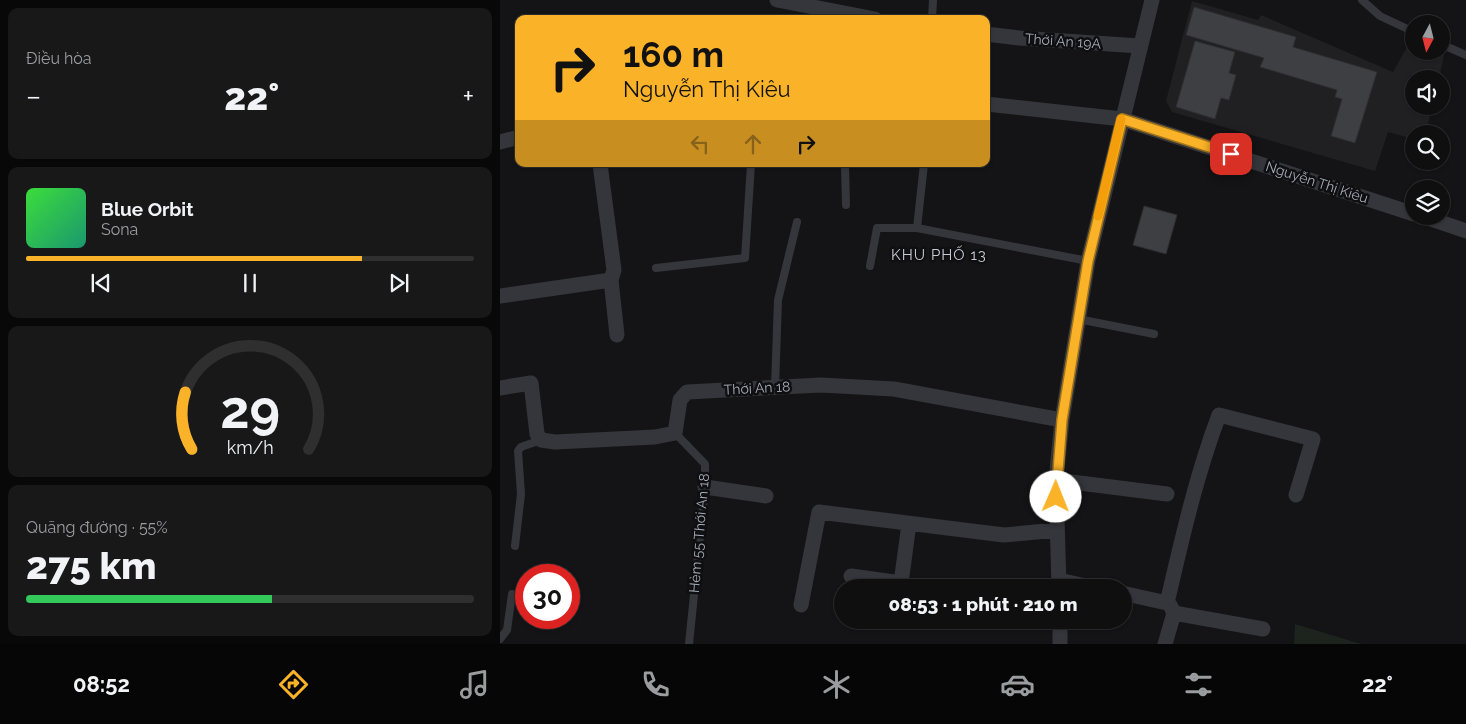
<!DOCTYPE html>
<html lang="vi">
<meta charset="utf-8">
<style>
:root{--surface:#0f0f10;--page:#181819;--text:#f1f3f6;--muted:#9b9c9f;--line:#2f2f30;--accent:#fab328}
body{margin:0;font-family:Raleway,sans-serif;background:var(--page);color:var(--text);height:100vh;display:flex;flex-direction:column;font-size:19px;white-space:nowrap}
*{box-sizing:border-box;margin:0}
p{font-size:16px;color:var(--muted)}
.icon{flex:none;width:28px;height:28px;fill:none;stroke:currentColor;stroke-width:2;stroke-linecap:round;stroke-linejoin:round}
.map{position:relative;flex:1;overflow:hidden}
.sheet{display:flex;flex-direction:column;gap:8px;padding:8px;background:#080809;width:500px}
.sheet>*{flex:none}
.guide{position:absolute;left:15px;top:15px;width:475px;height:152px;border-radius:10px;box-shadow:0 1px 4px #0004,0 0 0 1px var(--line);background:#fab328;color:#111;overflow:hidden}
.needle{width:32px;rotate:187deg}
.tools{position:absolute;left:905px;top:15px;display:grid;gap:10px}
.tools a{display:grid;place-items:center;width:45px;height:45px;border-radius:50%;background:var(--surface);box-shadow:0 1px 4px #0004,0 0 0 1px var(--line);font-size:25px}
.speed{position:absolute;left:15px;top:564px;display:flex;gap:10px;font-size:25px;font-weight:700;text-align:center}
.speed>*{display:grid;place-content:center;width:65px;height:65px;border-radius:50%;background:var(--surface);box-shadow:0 1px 4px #0004,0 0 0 1px var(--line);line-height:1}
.speed .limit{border:8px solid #d22;background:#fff;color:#111}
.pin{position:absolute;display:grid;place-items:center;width:42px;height:42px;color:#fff;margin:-21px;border-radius:10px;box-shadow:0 2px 8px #0006}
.me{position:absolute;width:55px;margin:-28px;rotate:1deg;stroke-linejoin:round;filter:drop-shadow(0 0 4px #0008)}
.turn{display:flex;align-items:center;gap:18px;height:105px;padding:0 25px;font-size:22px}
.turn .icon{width:65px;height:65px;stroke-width:2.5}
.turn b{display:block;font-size:35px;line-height:42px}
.lanes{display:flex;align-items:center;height:48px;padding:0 25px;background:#0003;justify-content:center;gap:25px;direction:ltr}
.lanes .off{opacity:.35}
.big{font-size:38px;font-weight:800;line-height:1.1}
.sheet .tile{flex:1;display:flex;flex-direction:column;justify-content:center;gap:8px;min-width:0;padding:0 18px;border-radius:10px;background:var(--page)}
.sheet .dial{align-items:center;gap:0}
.dial svg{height:130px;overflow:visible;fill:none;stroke:var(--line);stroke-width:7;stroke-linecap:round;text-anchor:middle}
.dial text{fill:var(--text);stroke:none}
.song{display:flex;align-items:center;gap:15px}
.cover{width:60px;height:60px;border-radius:8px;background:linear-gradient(135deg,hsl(120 70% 55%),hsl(160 70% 35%))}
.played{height:5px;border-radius:2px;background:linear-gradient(90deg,var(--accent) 75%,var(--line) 75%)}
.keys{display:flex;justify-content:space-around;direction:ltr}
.heat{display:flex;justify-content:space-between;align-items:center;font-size:28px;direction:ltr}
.charge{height:8px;border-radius:4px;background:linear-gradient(90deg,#34c759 55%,var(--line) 0)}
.trip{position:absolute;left:334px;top:579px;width:298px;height:50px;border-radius:25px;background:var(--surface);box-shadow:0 1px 4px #0004,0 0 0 1px var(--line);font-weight:800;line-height:50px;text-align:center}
.tabs{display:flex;height:80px;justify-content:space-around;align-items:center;background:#060606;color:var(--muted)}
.tabs .icon{width:35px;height:35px}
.tabs .on{color:var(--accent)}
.tabs b{font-size:22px;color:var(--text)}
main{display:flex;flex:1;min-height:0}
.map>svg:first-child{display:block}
.built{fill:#202023}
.green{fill:#1c241d}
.building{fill:#3e3f43;stroke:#2e2e32}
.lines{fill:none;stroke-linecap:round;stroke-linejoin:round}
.service{stroke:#35363b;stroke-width:8}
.minor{stroke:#35363b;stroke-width:15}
.route-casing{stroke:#a2741a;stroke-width:12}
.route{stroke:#fab328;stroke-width:9}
.slow{stroke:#f59e0b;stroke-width:9}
.labels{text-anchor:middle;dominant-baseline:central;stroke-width:5;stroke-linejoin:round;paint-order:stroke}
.street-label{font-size:14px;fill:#a5abb7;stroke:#0f0f11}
.neighbourhood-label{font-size:15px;letter-spacing:1px;fill:#c6cad3;stroke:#0f0f11}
</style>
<main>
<section class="sheet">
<div class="tile"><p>Điều hòa</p>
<div class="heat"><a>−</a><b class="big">22°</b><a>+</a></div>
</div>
<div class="tile">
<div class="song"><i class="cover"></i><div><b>Blue Orbit</b><p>Sona</p></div></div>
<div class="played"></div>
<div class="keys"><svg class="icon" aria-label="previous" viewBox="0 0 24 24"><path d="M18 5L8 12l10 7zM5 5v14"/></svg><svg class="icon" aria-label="pause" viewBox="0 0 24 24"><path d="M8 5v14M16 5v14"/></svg><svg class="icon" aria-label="next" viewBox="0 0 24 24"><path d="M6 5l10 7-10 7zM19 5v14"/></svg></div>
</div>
<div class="tile dial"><svg viewBox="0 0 100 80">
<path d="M14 69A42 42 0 1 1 86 69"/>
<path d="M14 69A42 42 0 0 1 10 34" stroke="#fab328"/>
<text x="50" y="56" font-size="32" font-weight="700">29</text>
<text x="50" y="72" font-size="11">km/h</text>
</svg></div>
<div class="tile"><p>Quãng đường · 55%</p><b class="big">275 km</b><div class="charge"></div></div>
</section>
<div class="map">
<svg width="966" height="644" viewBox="0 0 966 644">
<rect width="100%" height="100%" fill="#141416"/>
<path class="built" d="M692,1L758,20L761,15L893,72L912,38L914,39V51H937L944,55L939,79H914V106H932L926,134H914V139L888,132L875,171L672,112L666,101Z"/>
<path class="green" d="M795,624L861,644H794Z"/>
<path class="building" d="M694,7L796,37L793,47L877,72L855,143L831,136L842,99L835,97L837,90L760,67L764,58L686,35Z
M695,41L735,52L729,73L736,75L729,100L721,98L715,119L676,107Z
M644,206L677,215L666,254L633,245Z"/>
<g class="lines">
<path class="service" d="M862,0L880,16L914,32
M432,19L433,0
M941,44L966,55
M345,164L346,205
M424,164L417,228L588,261
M370,266L377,228H417
M156,268L245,258L251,164
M578,319L654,334
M275,387L278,300L297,222
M175,433L205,464V487L189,644
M15,546L21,494L18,451L21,447L41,440
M0,639L7,630L12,594"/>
<path class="minor" d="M277,0L375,19
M486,34L519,38L640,46
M486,104L622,119L914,214
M0,142L19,137
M100,164L114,270L111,280L117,335
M922,216L966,231
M0,296L111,280
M0,388L31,383L37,434L41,440L55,442L155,437L175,433L180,400L187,392L321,385L394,389L562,420
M556,480L667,494
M205,487L266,496
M351,576L401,583L409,524
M559,580L595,588
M559,588L556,480L562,420L588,261L652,0
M622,593L667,603C682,539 696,476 719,415L813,439L796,495
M301,605L319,512L504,535L557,530
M674,613L763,629
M560,620V644
M665,644L674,613L670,605"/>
</g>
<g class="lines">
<defs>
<path id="route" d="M556,497L562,420L588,261L622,119L731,154"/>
</defs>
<use href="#route" class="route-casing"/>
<use href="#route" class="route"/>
<path class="slow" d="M598,216L621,119"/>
</g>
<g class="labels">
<g class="street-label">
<text transform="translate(563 41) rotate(4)">Thới An 19A</text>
<text transform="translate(817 182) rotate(18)">Nguyễn Thị Kiêu</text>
<text transform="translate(257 388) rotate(-3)">Thới An 18</text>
<text transform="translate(199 533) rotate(-85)">Hẻm 55 Thới An 18</text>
</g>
<g class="neighbourhood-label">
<text x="439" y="255">KHU PHỐ 13</text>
</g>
</g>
</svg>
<div class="tools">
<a><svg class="needle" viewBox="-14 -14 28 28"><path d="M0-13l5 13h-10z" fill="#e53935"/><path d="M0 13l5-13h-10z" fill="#9b9c9f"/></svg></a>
<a><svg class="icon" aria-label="sound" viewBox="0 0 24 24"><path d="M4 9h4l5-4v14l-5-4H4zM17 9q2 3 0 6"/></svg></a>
<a><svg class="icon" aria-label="search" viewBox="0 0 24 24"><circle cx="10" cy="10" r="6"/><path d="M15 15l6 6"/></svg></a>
<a><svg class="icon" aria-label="layers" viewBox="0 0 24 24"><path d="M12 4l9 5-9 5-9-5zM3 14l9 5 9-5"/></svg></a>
</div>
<div class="speed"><div class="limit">30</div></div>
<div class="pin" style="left:731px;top:154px;background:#d93025"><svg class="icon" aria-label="arrive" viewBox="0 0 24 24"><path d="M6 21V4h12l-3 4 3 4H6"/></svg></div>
<svg class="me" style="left:556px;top:497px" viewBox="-20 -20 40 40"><circle r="19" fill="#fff"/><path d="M0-13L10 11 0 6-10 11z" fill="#fab328"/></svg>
<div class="trip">08:53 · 1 phút · 210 m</div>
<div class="guide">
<div class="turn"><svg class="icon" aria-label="right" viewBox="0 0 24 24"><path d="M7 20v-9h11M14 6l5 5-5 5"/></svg><div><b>160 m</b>Nguyễn Thị Kiêu</div></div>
<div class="lanes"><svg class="icon off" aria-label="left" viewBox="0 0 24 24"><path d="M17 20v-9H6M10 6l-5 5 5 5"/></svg><svg class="icon off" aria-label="ahead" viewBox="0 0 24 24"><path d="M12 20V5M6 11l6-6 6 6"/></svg><svg class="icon" aria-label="right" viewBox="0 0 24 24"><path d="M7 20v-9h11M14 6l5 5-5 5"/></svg></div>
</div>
</div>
</main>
<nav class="tabs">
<b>08:52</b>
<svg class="icon on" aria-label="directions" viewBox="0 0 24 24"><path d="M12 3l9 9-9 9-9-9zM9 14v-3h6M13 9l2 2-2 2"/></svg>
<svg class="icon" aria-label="music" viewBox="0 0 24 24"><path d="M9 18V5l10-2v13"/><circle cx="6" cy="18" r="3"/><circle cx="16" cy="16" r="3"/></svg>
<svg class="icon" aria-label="phone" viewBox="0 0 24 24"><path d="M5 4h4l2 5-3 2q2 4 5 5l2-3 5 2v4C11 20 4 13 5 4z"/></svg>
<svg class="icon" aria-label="climate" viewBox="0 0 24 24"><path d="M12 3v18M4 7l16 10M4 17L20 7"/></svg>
<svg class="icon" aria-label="car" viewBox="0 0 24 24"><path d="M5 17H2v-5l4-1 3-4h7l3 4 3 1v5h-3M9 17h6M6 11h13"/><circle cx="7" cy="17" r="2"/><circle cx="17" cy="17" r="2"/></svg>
<svg class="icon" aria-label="filters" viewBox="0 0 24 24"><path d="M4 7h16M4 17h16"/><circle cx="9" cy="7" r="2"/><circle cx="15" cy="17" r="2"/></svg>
<b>22°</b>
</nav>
